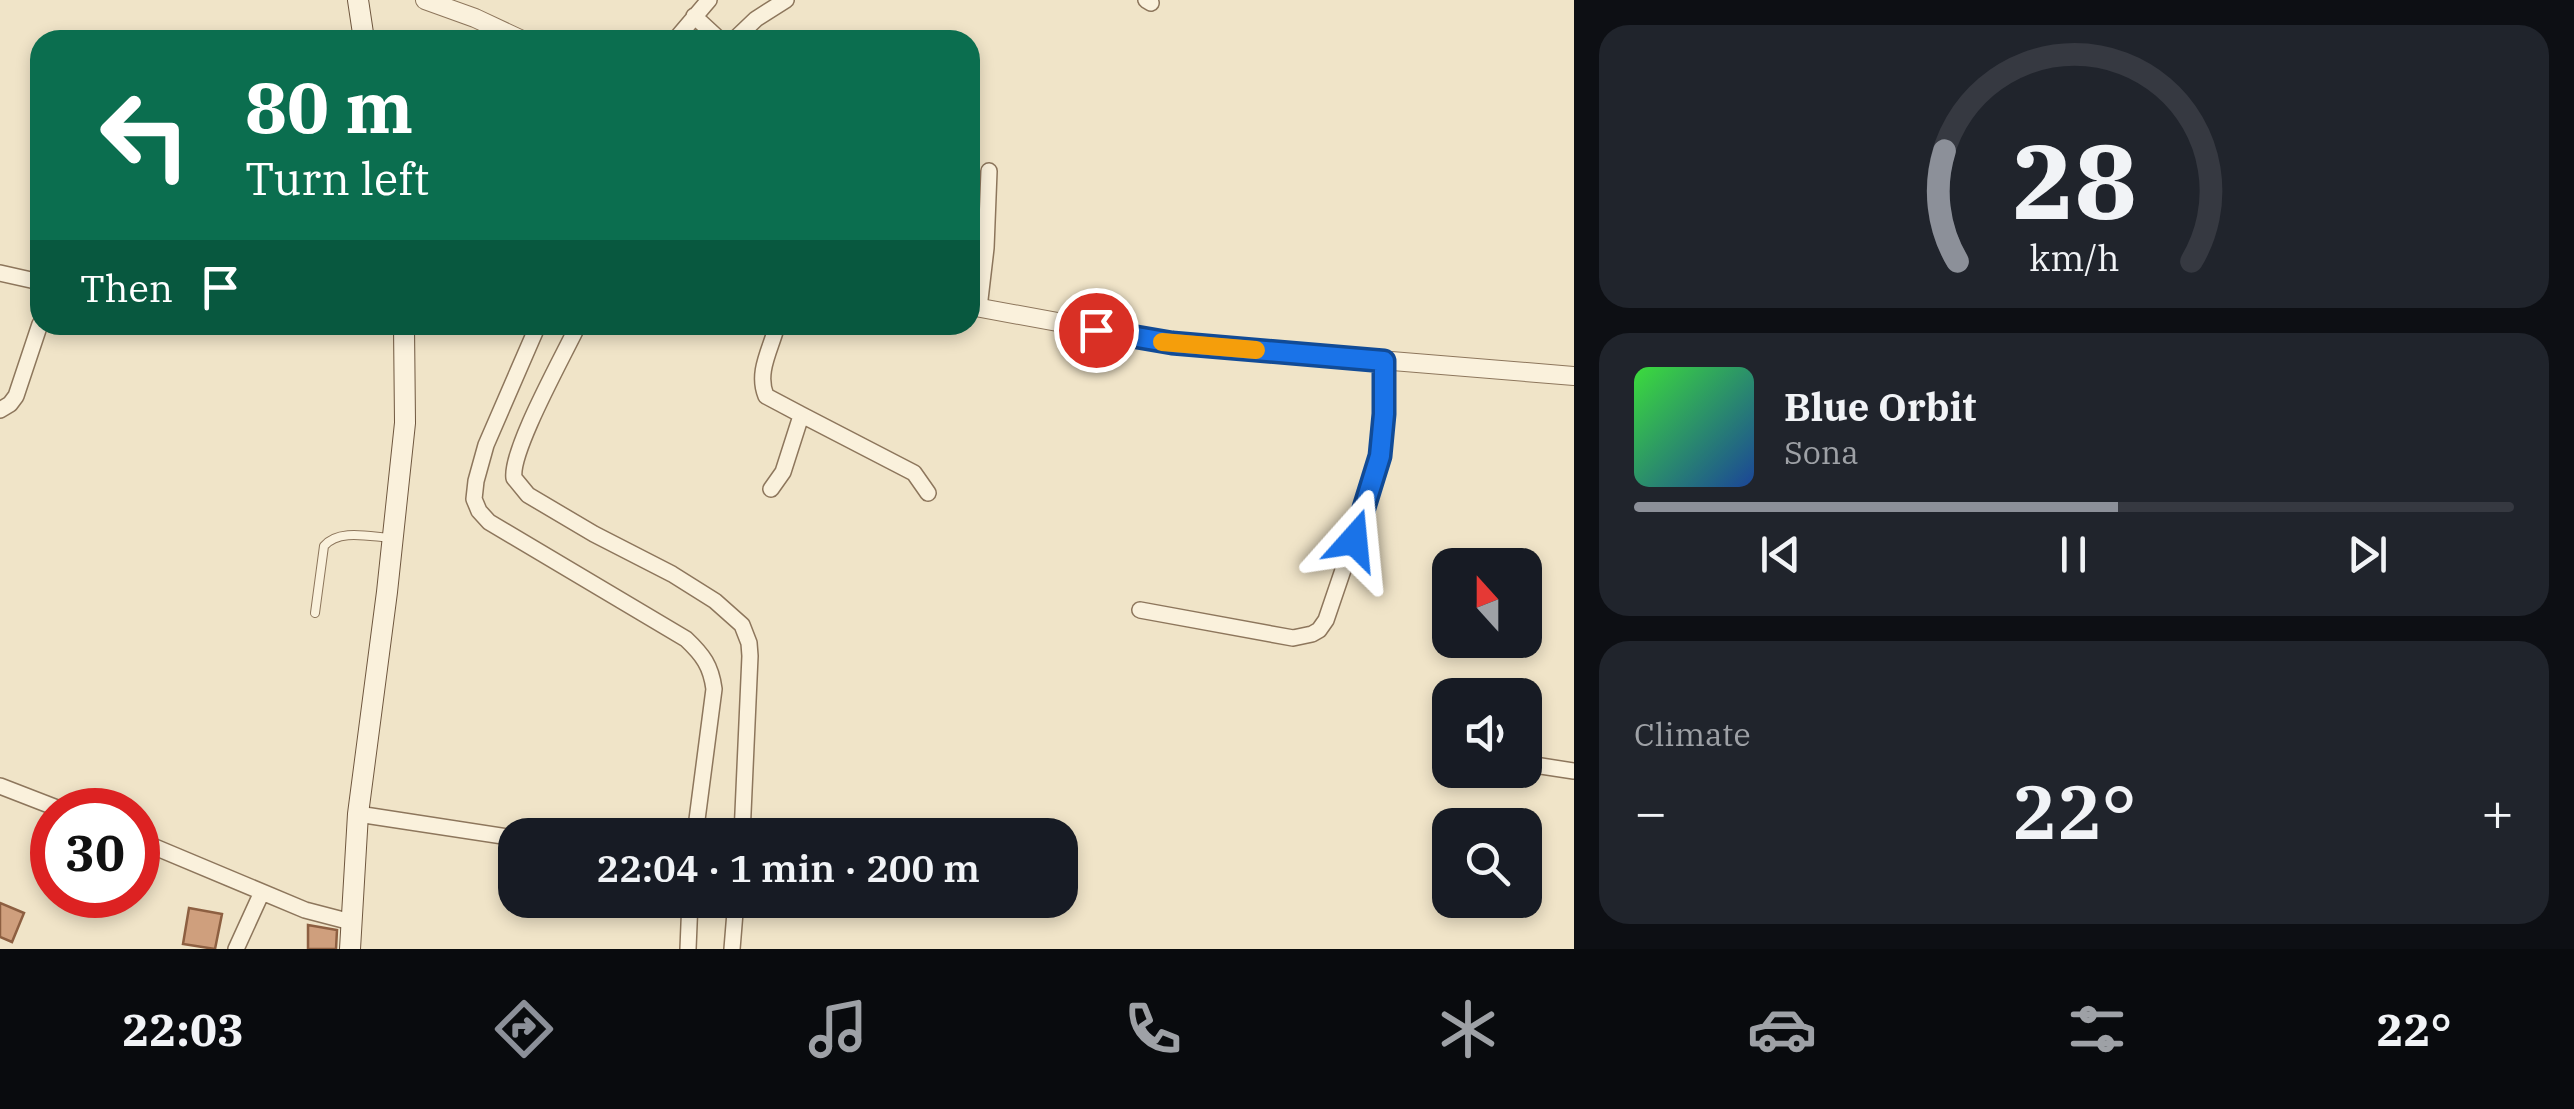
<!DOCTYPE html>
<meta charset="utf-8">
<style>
:root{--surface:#171b24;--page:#20242c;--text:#f1f3f6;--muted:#9ea1a6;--line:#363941;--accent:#8c9099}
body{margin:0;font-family:"IBM Plex Serif",serif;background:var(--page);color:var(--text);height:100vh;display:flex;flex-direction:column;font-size:38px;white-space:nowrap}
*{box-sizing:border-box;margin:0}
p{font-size:32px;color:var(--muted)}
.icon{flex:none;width:55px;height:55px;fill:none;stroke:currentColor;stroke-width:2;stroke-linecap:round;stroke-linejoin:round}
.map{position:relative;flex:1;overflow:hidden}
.sheet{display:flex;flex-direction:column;gap:25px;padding:25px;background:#0d0f14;width:1000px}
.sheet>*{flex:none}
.guide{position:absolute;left:30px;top:30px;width:950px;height:305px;border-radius:30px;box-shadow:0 5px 15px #0003;background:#0b6e4f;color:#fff;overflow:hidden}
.needle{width:65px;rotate:339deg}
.buttons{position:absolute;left:1432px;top:548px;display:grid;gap:20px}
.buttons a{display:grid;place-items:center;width:110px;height:110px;border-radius:20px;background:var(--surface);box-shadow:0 5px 15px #0003;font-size:50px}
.speed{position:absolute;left:30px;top:788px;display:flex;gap:20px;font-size:50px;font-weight:700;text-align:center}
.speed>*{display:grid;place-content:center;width:130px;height:130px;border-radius:50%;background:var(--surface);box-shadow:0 5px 15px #0003;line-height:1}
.speed .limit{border:15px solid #d22;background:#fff;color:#111}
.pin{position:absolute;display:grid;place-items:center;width:85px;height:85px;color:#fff;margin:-42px;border:5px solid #fff;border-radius:50%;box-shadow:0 2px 10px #0007}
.me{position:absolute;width:110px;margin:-55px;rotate:18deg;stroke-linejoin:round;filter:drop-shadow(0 0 8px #0008)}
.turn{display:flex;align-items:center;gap:35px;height:210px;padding:0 50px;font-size:45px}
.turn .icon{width:130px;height:130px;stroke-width:2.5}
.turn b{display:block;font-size:70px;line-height:85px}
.then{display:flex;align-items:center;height:95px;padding:0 50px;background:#0003;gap:20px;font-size:38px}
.big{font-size:75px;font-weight:600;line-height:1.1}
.sheet .widget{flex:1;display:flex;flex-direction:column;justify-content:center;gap:15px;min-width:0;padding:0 35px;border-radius:30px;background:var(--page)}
.sheet .dial{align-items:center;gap:0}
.dial svg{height:260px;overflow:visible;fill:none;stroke:var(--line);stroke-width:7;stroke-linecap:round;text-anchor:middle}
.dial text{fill:var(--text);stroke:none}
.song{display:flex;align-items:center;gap:30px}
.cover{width:120px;height:120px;border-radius:15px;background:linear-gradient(135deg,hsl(120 70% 55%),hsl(220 70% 35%))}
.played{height:10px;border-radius:5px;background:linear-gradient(90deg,var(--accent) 55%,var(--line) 55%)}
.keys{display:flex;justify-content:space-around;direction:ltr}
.heat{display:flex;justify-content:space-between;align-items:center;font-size:55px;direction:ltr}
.trip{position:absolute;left:498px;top:818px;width:580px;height:100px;border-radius:30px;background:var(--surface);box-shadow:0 5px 15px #0003;font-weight:600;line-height:100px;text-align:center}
.menu{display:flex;height:160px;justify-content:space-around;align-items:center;background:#090b0e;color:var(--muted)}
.menu .icon{width:70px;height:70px}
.menu .on{color:var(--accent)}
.menu b{font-size:45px;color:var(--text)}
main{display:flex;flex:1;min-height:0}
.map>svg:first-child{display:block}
.building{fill:#cf9f7d;stroke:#8d5f41;stroke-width:2.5}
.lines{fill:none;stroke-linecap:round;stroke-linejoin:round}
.service-casing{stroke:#8d765c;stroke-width:10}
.minor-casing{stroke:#8d765c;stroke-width:18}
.tertiary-casing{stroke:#8d765c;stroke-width:20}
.secondary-casing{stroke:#6f573f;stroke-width:22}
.service{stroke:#faf1dc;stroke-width:8}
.minor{stroke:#faf1dc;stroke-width:15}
.tertiary{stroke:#faf1dc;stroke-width:18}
.secondary{stroke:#faf1dc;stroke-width:20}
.route-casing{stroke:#114b97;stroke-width:25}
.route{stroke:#1a73e8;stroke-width:18}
.slow{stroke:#f59e0b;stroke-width:18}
</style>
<main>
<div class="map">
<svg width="1574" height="949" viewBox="0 0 1574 949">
<rect width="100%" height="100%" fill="#f0e4c8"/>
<path class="building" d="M0,903L24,913L12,942L0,937Z
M189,908L222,914L215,949L183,944Z
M308,925L337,930L336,949H308Z"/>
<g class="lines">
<defs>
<path id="service" d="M315,613L324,546C339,528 371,537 392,538"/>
<path id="minor" d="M1146,0L1151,3
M694,16L720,40
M675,40L709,0
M734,40L756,19L786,0
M0,273L40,282
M979,308L986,248L989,171
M538,325L486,445L476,481L474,499L479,511L489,522L686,639C703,655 711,666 714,689L695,835
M578,325C564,355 510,451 514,478L528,495L594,534L672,574L715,601L742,625L749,643L750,656L742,835
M0,410L10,404L16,396L40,324
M800,414L914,473L928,493
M771,489L783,472L800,419V414L766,396C756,372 771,349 777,325
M1140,610L1293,638L1312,634L1319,630L1326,620L1361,517L1380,456L1383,437L1384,361
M1528,764L1574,771
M0,786L62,810
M358,814L515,838
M138,840L305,910L351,922
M236,949L262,892
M688,949L690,900
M732,949L736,900"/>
<path id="tertiary" d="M425,0L475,18L522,40
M970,306L1172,343L1574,376"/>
<path id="secondary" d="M358,0L364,40
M350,949L358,814L387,592L405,423L404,325"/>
</defs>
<use href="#service" class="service-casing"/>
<use href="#minor" class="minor-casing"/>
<use href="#tertiary" class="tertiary-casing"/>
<use href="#secondary" class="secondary-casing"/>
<use href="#service" class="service"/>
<use href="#minor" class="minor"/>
<use href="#tertiary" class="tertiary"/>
<use href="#secondary" class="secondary"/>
</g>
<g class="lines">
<defs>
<path id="route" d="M1096,330L1172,343L1384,361V414L1380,456L1354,540"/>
</defs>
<use href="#route" class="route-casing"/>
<use href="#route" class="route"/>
<path class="slow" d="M1162,342L1256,350"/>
</g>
</svg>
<div class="buttons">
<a><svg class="needle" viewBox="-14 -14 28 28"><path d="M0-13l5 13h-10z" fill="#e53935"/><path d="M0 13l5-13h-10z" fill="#9ea1a6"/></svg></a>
<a><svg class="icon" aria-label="sound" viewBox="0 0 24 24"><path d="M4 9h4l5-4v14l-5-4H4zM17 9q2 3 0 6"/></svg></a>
<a><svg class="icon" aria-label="search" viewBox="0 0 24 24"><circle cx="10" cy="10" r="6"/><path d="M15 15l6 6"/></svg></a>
</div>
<div class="speed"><div class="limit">30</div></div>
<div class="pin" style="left:1096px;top:330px;background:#d93025"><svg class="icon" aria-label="arrive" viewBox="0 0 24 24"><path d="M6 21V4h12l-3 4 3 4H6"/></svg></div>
<svg class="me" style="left:1354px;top:540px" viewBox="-20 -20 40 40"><path d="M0-17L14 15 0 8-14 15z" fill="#1a73e8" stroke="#fff" stroke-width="4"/></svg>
<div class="trip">22:04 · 1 min · 200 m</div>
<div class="guide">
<div class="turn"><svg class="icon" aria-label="left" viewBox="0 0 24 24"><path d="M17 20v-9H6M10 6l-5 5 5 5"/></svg><div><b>80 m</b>Turn left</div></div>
<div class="then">Then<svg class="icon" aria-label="arrive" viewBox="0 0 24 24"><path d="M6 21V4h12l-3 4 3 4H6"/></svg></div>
</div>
</div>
<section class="sheet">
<div class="widget dial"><svg viewBox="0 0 100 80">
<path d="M14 69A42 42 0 1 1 86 69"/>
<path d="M14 69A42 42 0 0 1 10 35" stroke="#8c9099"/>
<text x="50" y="56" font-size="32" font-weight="700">28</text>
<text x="50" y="72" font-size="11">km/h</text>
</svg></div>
<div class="widget">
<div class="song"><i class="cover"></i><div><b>Blue Orbit</b><p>Sona</p></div></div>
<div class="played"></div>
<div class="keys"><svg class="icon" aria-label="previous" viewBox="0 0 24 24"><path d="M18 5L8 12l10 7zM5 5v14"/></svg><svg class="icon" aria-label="pause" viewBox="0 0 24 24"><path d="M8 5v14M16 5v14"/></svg><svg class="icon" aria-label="next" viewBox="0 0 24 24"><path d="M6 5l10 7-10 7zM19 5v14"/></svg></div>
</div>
<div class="widget"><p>Climate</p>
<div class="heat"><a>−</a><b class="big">22°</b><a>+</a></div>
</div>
</section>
</main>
<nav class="menu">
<b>22:03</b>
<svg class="icon on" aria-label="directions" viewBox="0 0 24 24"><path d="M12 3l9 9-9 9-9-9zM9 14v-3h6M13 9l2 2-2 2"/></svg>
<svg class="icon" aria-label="music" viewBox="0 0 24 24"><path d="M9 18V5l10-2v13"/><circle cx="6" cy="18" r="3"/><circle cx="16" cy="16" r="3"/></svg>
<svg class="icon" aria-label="phone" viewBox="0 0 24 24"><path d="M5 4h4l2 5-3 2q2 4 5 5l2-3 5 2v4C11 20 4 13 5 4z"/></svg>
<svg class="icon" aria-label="climate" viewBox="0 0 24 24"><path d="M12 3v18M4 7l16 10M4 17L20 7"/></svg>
<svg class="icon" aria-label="car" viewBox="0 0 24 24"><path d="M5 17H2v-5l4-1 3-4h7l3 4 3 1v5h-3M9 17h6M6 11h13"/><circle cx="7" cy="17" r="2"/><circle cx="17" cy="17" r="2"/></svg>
<svg class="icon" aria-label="filters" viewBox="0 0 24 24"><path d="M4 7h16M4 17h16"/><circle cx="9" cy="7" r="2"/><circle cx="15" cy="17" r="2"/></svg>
<b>22°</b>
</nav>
